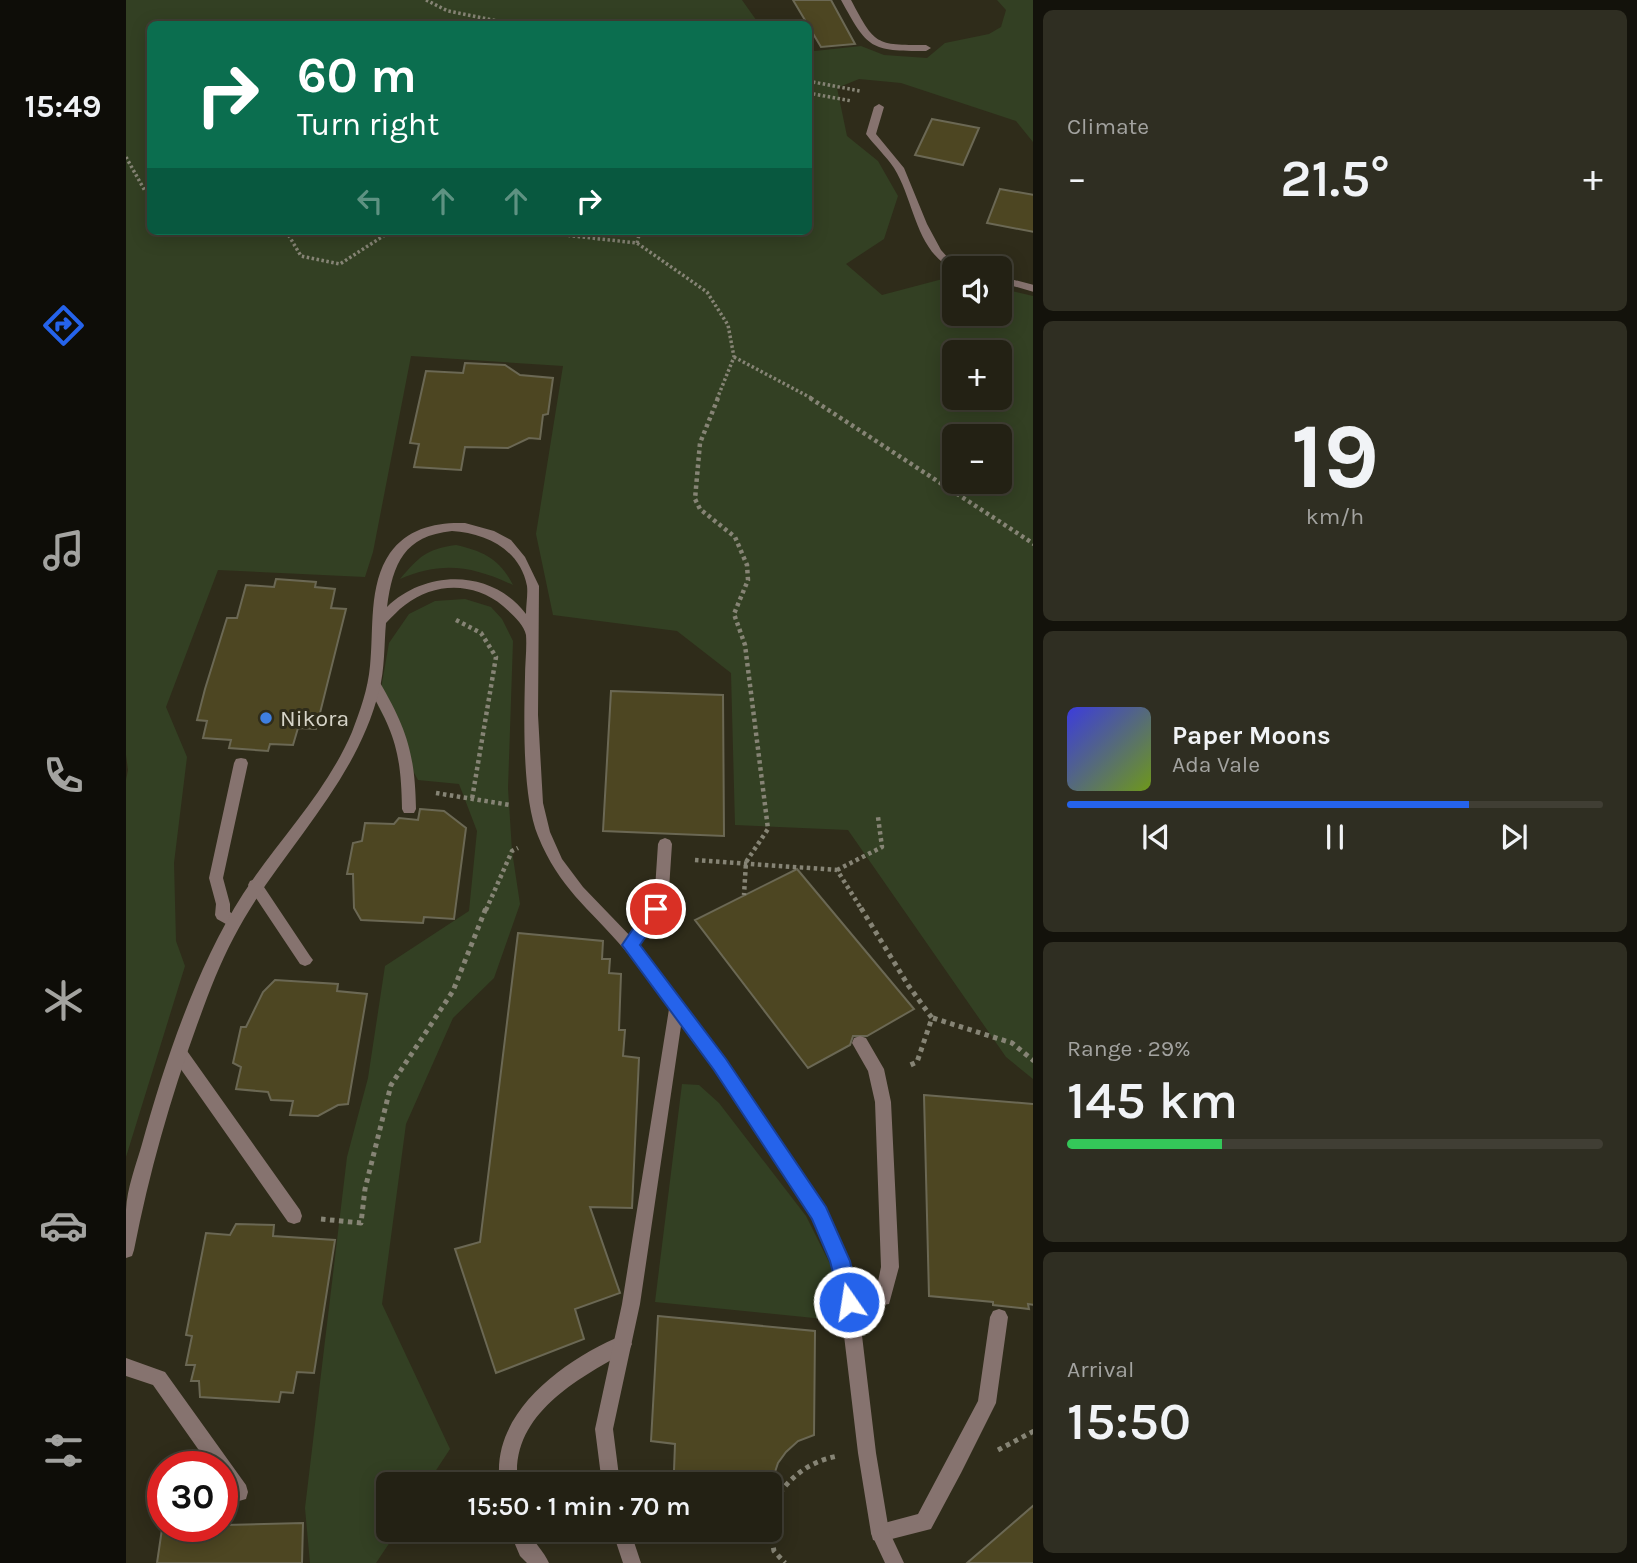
<!DOCTYPE html>
<meta charset="utf-8">
<style>
:root{--surface:#232114;--page:#2f2e22;--text:#f1f3f6;--muted:#a3a3a0;--line:#403e34;--accent:#2563eb}
body{margin:0;font-family:Karla,sans-serif;background:var(--page);color:var(--text);height:100vh;display:flex;flex-direction:column;font-size:26px;white-space:nowrap}
*{box-sizing:border-box;margin:0}
p{font-size:23px;color:var(--muted)}
.icon{flex:none;width:38px;height:38px;fill:none;stroke:currentColor;stroke-width:2;stroke-linecap:round;stroke-linejoin:round}
.map{position:relative;flex:1;overflow:hidden}
.sheet{display:flex;flex-direction:column;gap:10px;padding:10px;background:#13120b;width:604px}
.sheet>*{flex:none}
.top-card{position:absolute;left:21px;top:21px;width:665px;height:214px;border-radius:10px;box-shadow:0 4px 18px #0003,0 0 0 2px var(--line);background:#0b6e4f;color:#fff;overflow:hidden}
.buttons{position:absolute;left:816px;top:256px;display:grid;gap:14px}
.buttons a{display:grid;place-items:center;width:70px;height:70px;border-radius:10px;background:var(--surface);box-shadow:0 4px 18px #0003,0 0 0 2px var(--line);font-size:35px}
.speed{position:absolute;left:21px;top:1451px;display:flex;gap:14px;font-size:35px;font-weight:700;text-align:center}
.speed>*{display:grid;place-content:center;width:91px;height:91px;border-radius:50%;background:var(--surface);box-shadow:0 4px 18px #0003,0 0 0 2px var(--line);line-height:1}
.speed .limit{border:10px solid #d22;background:#fff;color:#111}
.pin{position:absolute;display:grid;place-items:center;width:60px;height:60px;color:#fff;margin:-30px;border:4px solid #fff;border-radius:50%;box-shadow:0 2px 7px #0007}
.me{position:absolute;width:77px;margin:-38px;rotate:347deg;stroke-linejoin:round;filter:drop-shadow(0 0 5px #0008)}
.turn{display:flex;align-items:center;gap:24px;height:147px;padding:0 35px;font-size:32px}
.turn .icon{width:91px;height:91px;stroke-width:2.5}
.turn b{display:block;font-size:49px;line-height:60px}
.lanes{display:flex;align-items:center;height:66px;padding:0 35px;background:#0003;justify-content:center;gap:35px;direction:ltr}
.lanes .off{opacity:.35}
.big{font-size:52px;font-weight:600;line-height:1.1}
.sheet .widget{flex:1;display:flex;flex-direction:column;justify-content:center;gap:10px;min-width:0;padding:0 24px;border-radius:10px;background:var(--page)}
.sheet .dial{align-items:center;gap:0}
.dial b{font-size:91px;line-height:1}
.song{display:flex;align-items:center;gap:21px}
.cover{width:84px;height:84px;border-radius:10px;background:linear-gradient(135deg,hsl(240 70% 55%),hsl(80 70% 35%))}
.played{height:7px;border-radius:4px;background:linear-gradient(90deg,var(--accent) 75%,var(--line) 75%)}
.keys{display:flex;justify-content:space-around;direction:ltr}
.heat{display:flex;justify-content:space-between;align-items:center;font-size:38px;direction:ltr}
.charge{height:10px;border-radius:5px;background:linear-gradient(90deg,#34c759 29%,var(--line) 0)}
.trip{position:absolute;left:250px;top:1472px;width:406px;height:70px;border-radius:10px;background:var(--surface);box-shadow:0 4px 18px #0003,0 0 0 2px var(--line);font-weight:600;line-height:70px;text-align:center}
main{display:flex;flex:1;min-height:0}
.menu{display:flex;flex-direction:column;width:126px;justify-content:space-around;align-items:center;background:#0e0d08;color:var(--muted)}
.menu .icon{width:49px;height:49px}
.menu .on{color:var(--accent)}
.menu b{font-size:32px;color:var(--text)}
.map>svg:first-child{display:block}
.green{fill:#334023;fill-rule:evenodd}
.building{fill:#4d4622;stroke:#6b6854;stroke-width:2}
.lines{fill:none;stroke-linecap:round;stroke-linejoin:round}
.path-far2{stroke:#868475;stroke-width:3.5;stroke-dasharray:2.5 2.5;stroke-linecap:butt}
.path-far1{stroke:#868475;stroke-width:4.5;stroke-dasharray:3.5 3.5;stroke-linecap:butt}
.path{stroke:#868475;stroke-width:5;stroke-dasharray:4.5 4.5;stroke-linecap:butt}
.lane{fill:#86736f;fill-rule:evenodd}
.street{fill:#86736f;fill-rule:evenodd}
.route{fill:#2563eb;stroke:#184099;stroke-width:2}
.shop-dot{fill:#3f7fe0;stroke:#2f2c1a;stroke-width:2.5}
.labels{text-anchor:middle;dominant-baseline:central;stroke-width:6;stroke-linejoin:round;paint-order:stroke}
.poi-label{font-size:23px;fill:#d7d5c9;stroke:#2f2c1a;text-anchor:start}
</style>
<main>
<nav class="menu">
<b>15:49</b>
<svg class="icon on" aria-label="directions" viewBox="0 0 24 24"><path d="M12 3l9 9-9 9-9-9zM9 14v-3h6M13 9l2 2-2 2"/></svg>
<svg class="icon" aria-label="music" viewBox="0 0 24 24"><path d="M9 18V5l10-2v13"/><circle cx="6" cy="18" r="3"/><circle cx="16" cy="16" r="3"/></svg>
<svg class="icon" aria-label="phone" viewBox="0 0 24 24"><path d="M5 4h4l2 5-3 2q2 4 5 5l2-3 5 2v4C11 20 4 13 5 4z"/></svg>
<svg class="icon" aria-label="climate" viewBox="0 0 24 24"><path d="M12 3v18M4 7l16 10M4 17L20 7"/></svg>
<svg class="icon" aria-label="car" viewBox="0 0 24 24"><path d="M5 17H2v-5l4-1 3-4h7l3 4 3 1v5h-3M9 17h6M6 11h13"/><circle cx="7" cy="17" r="2"/><circle cx="17" cy="17" r="2"/></svg>
<svg class="icon" aria-label="filters" viewBox="0 0 24 24"><path d="M4 7h16M4 17h16"/><circle cx="9" cy="7" r="2"/><circle cx="15" cy="17" r="2"/></svg>
</nav>
<div class="map">
<svg width="908" height="1563" viewBox="0 0 908 1563">
<rect width="100%" height="100%" fill="#2f2c1a"/>
<path class="green" d="M0,0H616L633,24H24V231H682L683,49L689,51L735,46L758,55L801,58L819,43L863,34L875,27L880,10L871,0H907V142L890,121L775,83L733,79L711,88L721,136L752,161L772,196L758,239L720,264L756,295L828,276V313H873V288L907,296V1079L880,1057L722,830L609,825L605,673L551,631L427,615L410,534L437,366L285,356L247,552L239,577L92,570L40,707L61,757L48,863L50,941L59,966L0,1157V780L2,770L0,755ZM828,352H873V397H828ZM828,436H873V481H828Z
M330,545C357,551 374,559 387,585C346,566 316,561 274,579C293,557 300,549 330,545Z
M339,599L365,607L376,619L387,641L382,788L386,851L394,904L368,978L327,1018L280,1124L256,1304L324,1449L301,1484H262V1530H272L250,1563H184L179,1508L221,1157L242,1078L259,966L343,911L351,831L333,784L292,780L252,706L263,643L283,614L309,601Z
M556,1084L573,1085L593,1103L680,1216L723,1302L728,1322L529,1302Z"/>
<path class="building" d="M667,0H705L729,44L695,47Z
M806,119L853,128L837,165L789,155Z
M874,189L908,195V232L861,223Z
M339,363L379,365L394,375L427,378L422,414L417,415L414,439L403,438L382,448L339,447L335,470L288,467L293,444L284,443L300,371L337,373Z
M150,579L190,582L189,587L209,589L205,608L220,609L190,729L172,728L167,745L144,744L142,751L103,748L105,740L77,738L81,721L71,720L79,689L101,618H111L120,585L148,587Z
M485,691L597,695L598,836L477,831Z
M294,809L318,811L340,828L328,919L298,917L297,923L235,920L228,908L227,874H221L227,843L236,841L239,823L268,824L273,818L292,820Z
M671,869L788,1009L741,1036H727L724,1045L682,1068L569,920Z
M392,933L477,941L476,959H484L483,973L495,974L493,1030H499L497,1056L513,1058L506,1208L464,1207L494,1293L449,1309L458,1339L370,1373L329,1249L354,1242Z
M149,980L212,984L211,991L241,994L222,1104L212,1105L192,1116L164,1115L167,1101L145,1100L142,1092L110,1089L115,1067L107,1063L115,1027H120L137,992Z
M798,1095L908,1104V1305L902,1304L903,1309L867,1305V1302L803,1296Z
M110,1224L148,1225L147,1236L209,1240L188,1373L171,1372L167,1393L155,1392L153,1402L74,1397L73,1381H65L69,1365H60L66,1336L60,1335L80,1233L104,1235Z
M532,1316L689,1331L688,1435L672,1441L660,1452L652,1463L646,1481L548,1471L549,1444L525,1441Z
M908,1505V1563H841Z
M177,1523L176,1563H31L36,1529L59,1526Z"/>
<g class="lines">
<path class="path-far2" d="M300,0L322,11L387,24
M682,81L734,91
M682,93L726,101
M0,157L19,191L24,189
M160,231L175,256L214,264L265,231
M402,231L511,243L581,292L602,325L608,357L591,399
M511,243L514,231
M608,357L687,399"/>
<path class="path-far1" d="M592,398L574,443L569,499L574,509L609,537L621,565L622,580L608,614L619,645L642,829L620,862L618,895
M684,398L908,544
M330,620L355,633L370,657L346,799
M310,793L384,805
M569,860L711,870L736,910
M711,870L756,847L752,817
M360,910L386,851L392,848"/>
<path class="path" d="M735,908L782,985L806,1018L791,1062L782,1066
M807,1018L886,1043L908,1061
M195,1219L235,1223L239,1189L265,1085L327,991L360,908
M872,1450L908,1431
M644,1508C660,1480 680,1462 712,1456
M644,1530L648,1551L659,1563"/>
<path class="lane" d="M248,680L253,681C281,729 289,754 290,809L288,813H278L276,809C275,752 269,734 241,685Z
M115,758L120,759L122,763L97,878L104,904V912L112,918L114,922L112,926L107,928L91,919L89,915L90,904L83,878L108,763L110,759Z
M539,838L544,840L546,844L543,889L537,909L509,949L504,951L499,949L496,945L523,907L529,889L532,844L534,840Z
M129,879L134,881L184,956L187,960L184,964L179,966L174,964L124,889L122,885L124,881Z
M734,1036L740,1038L758,1069L765,1102L773,1267L763,1304L723,1310L717,1308L714,1302L717,1296L750,1291L755,1267L749,1102L742,1071L726,1043L728,1038Z
M53,1046L59,1048L174,1210L176,1216L174,1222L168,1224L162,1222L47,1058L45,1053L47,1048Z
M873,1309L879,1311L882,1317L870,1403L835,1473L805,1529L754,1542L747,1540L745,1533L747,1526L792,1514L852,1401L864,1317L867,1311Z
M497,1335L503,1338L506,1344L503,1350C453,1378 382,1415 392,1484H374C363,1413 439,1359 497,1335Z
M0,1358L39,1372L120,1485L122,1492L120,1499L113,1501C98,1495 96,1481 96,1466H84L27,1385L0,1376Z
M383,1530H402C407,1542 418,1551 423,1563H401L394,1556Z"/>
<path class="street" d="M715,0H725C749,45 749,45 800,45L805,48L800,51C744,51 742,49 715,0Z
M753,104L758,107L750,134L778,168L801,224L815,250L824,260L837,268H828V270C789,250 789,202 768,168C760,156 749,146 740,134L748,107Z
M873,276L908,285V292L873,282Z
M339,523L368,531L385,540L399,557L413,586L412,715L417,803L424,832L436,859L457,887L509,941L600,1060L699,1207L723,1261L732,1302L750,1453L763,1531L778,1563H759L745,1533L732,1453L714,1302L705,1261L687,1218L588,1070L555,1026L514,1304L487,1429L494,1484H476L469,1429L496,1304L543,1009C528,989 514,968 498,949C463,908 433,888 412,836C396,797 398,720 399,677C399,664 401,648 400,635C398,624 385,613 377,606C348,582 309,582 279,605C272,610 266,617 260,623C258,645 259,669 253,691C229,787 152,852 108,937C93,965 82,995 71,1025C44,1099 23,1173 8,1250L6,1256L0,1258C0,1242 0,1226 0,1210C1,1188 10,1165 16,1144C39,1061 71,966 117,894C152,840 200,793 226,732C234,711 242,689 244,666C248,630 242,585 264,553C282,528 310,522 339,523ZM326,531C359,533 394,549 401,586C402,594 400,605 400,614C366,569 300,569 261,607C267,563 278,536 326,531Z
M486,1530H504L515,1563H497Z"/>
</g>
<path class="route" d="M530,902L536,904L539,909L514,945L600,1059L700,1207L724,1261L733,1302L730,1309L723,1312L716,1309L704,1261L686,1219L588,1070L496,945L524,904Z"/>
<circle class="shop-dot" cx="140" cy="718" r="7"/>
<g class="labels">
<g class="poi-label">
<text x="154" y="718">Nikora</text>
</g>
</g>
</svg>
<div class="buttons">
<a><svg class="icon" aria-label="sound" viewBox="0 0 24 24"><path d="M4 9h4l5-4v14l-5-4H4zM17 9q2 3 0 6"/></svg></a>
<a>+</a>
<a>−</a>
</div>
<div class="speed"><div class="limit">30</div></div>
<div class="pin" style="left:530px;top:909px;background:#d93025"><svg class="icon" aria-label="arrive" viewBox="0 0 24 24"><path d="M6 21V4h12l-3 4 3 4H6"/></svg></div>
<svg class="me" style="left:723px;top:1302px" viewBox="-20 -20 40 40"><circle r="17" fill="#2563eb" stroke="#fff" stroke-width="3"/><path d="M0-11L8 9 0 5-8 9z" fill="#fff"/></svg>
<div class="trip">15:50 · 1 min · 70 m</div>
<div class="top-card">
<div class="turn"><svg class="icon" aria-label="right" viewBox="0 0 24 24"><path d="M7 20v-9h11M14 6l5 5-5 5"/></svg><div><b>60 m</b>Turn right</div></div>
<div class="lanes"><svg class="icon off" aria-label="left" viewBox="0 0 24 24"><path d="M17 20v-9H6M10 6l-5 5 5 5"/></svg><svg class="icon off" aria-label="ahead" viewBox="0 0 24 24"><path d="M12 20V5M6 11l6-6 6 6"/></svg><svg class="icon off" aria-label="ahead" viewBox="0 0 24 24"><path d="M12 20V5M6 11l6-6 6 6"/></svg><svg class="icon" aria-label="right" viewBox="0 0 24 24"><path d="M7 20v-9h11M14 6l5 5-5 5"/></svg></div>
</div>
</div>
<section class="sheet">
<div class="widget"><p>Climate</p>
<div class="heat"><a>−</a><b class="big">21.5°</b><a>+</a></div>
</div>
<div class="widget dial"><b>19</b><p>km/h</p></div>
<div class="widget">
<div class="song"><i class="cover"></i><div><b>Paper Moons</b><p>Ada Vale</p></div></div>
<div class="played"></div>
<div class="keys"><svg class="icon" aria-label="previous" viewBox="0 0 24 24"><path d="M18 5L8 12l10 7zM5 5v14"/></svg><svg class="icon" aria-label="pause" viewBox="0 0 24 24"><path d="M8 5v14M16 5v14"/></svg><svg class="icon" aria-label="next" viewBox="0 0 24 24"><path d="M6 5l10 7-10 7zM19 5v14"/></svg></div>
</div>
<div class="widget"><p>Range · 29%</p><b class="big">145 km</b><div class="charge"></div></div>
<div class="widget"><p>Arrival</p><b class="big">15:50</b></div>
</section>
</main>
